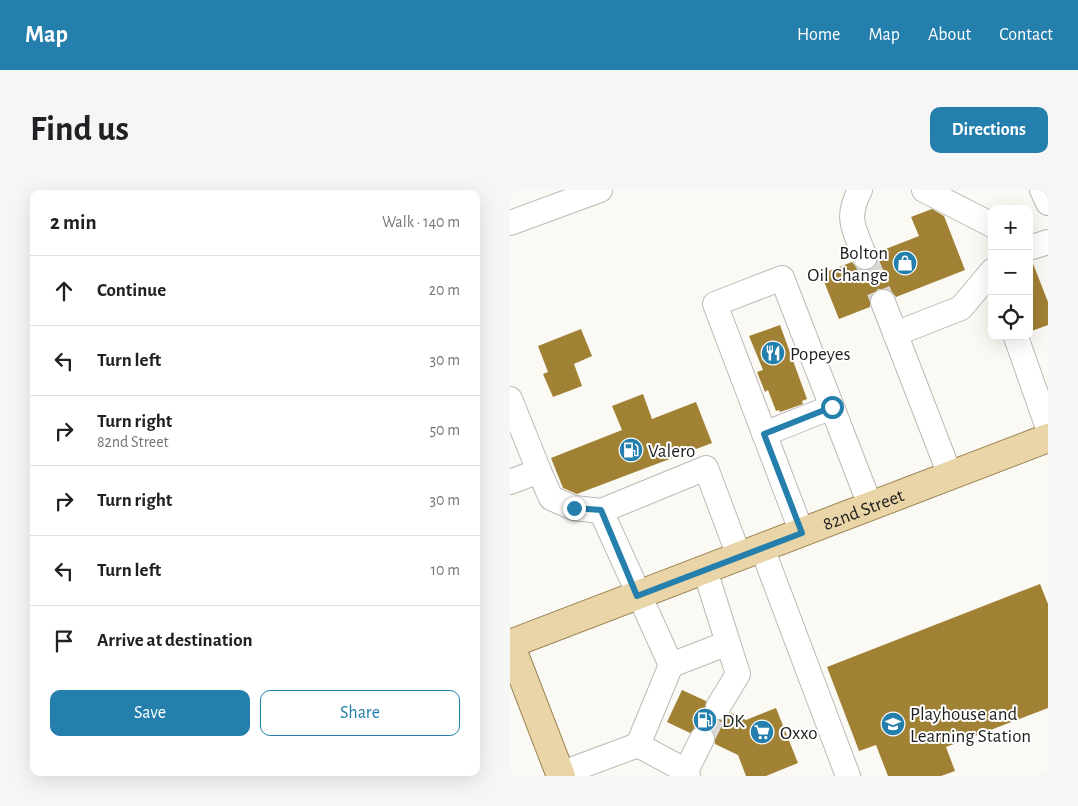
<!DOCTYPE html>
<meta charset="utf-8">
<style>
body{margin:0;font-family:"Alegreya Sans",sans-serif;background:#f6f6f6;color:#202124}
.controls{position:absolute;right:15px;top:15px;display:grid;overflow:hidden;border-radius:10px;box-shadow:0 5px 20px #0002}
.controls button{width:45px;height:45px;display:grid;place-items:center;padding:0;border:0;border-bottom:1px solid #e0e0e0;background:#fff;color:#202124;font:25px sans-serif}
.stop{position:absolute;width:15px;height:15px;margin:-11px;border:4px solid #247fac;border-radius:50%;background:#fff}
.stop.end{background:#247fac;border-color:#fff;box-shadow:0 1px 5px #0008}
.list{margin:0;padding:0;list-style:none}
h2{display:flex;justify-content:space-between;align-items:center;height:65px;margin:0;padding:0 20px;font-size:21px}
h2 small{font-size:16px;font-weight:400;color:#757577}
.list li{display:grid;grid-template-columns:32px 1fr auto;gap:15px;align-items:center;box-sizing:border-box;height:70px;padding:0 20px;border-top:1px solid #e0e0e0}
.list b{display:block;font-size:19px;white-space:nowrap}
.list p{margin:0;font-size:16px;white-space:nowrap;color:#757577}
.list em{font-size:16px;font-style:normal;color:#757577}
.actions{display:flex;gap:10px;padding:15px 20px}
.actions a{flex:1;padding:11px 0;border:1px solid #247fac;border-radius:10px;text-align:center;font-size:18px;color:#247fac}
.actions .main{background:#247fac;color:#fff}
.icon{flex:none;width:28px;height:28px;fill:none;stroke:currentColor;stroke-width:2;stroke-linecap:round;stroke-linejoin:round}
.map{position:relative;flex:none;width:538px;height:586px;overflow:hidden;border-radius:10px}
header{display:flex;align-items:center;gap:30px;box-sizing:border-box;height:70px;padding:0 25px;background:#247fac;color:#fff}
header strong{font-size:24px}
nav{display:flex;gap:28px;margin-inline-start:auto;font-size:18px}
.intro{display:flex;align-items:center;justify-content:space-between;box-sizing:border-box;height:120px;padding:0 30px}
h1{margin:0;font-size:35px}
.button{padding:12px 22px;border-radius:10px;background:#247fac;color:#fff;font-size:18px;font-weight:700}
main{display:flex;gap:30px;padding:0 30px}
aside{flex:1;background:#fff;border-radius:10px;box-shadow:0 5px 20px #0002}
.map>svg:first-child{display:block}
</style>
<header>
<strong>Map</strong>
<nav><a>Home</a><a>Map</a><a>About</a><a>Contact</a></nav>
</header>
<div class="intro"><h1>Find us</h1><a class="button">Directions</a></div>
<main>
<aside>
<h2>2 min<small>Walk · 140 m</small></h2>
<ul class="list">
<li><svg class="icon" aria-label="ahead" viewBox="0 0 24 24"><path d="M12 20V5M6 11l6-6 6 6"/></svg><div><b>Continue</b></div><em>20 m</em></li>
<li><svg class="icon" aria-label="left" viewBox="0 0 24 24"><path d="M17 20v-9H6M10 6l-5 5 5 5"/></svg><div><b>Turn left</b></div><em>30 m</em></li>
<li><svg class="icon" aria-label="right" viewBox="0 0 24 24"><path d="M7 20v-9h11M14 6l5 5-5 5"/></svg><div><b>Turn right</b><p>82nd Street</p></div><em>50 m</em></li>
<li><svg class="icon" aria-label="right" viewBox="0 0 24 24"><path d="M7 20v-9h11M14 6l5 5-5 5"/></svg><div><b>Turn right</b></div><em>30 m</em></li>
<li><svg class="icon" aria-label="left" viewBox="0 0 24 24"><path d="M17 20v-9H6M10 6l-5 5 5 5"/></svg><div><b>Turn left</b></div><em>10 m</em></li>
<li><svg class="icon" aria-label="arrive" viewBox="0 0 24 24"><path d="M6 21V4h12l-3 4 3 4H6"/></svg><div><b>Arrive at destination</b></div></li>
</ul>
<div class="actions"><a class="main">Save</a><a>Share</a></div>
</aside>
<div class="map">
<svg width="538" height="586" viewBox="0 0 538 586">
<rect width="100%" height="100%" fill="#fbf9f4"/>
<!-- building -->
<path fill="#a18134" d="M 422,19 L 434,26 L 455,80 L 386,107 L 382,102 L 376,99 L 368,99 L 360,109 L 360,117 L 329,129 L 311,84 L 342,72 L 346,77 L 353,80 L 361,80 L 368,69 L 368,62 L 409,46 L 401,27 Z
M 519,71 L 522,71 L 538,112 L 538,135 L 519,142 Z
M 270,135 L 297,209 L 292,211 L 293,214 L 270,222 L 269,220 L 266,221 L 258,200 L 255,202 L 247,182 L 253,180 L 239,146 Z
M 71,139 L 82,166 L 64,174 L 72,196 L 43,207 L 33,184 L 38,182 L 28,156 Z
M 133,204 L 142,229 L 186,212 L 202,253 L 67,304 L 53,298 L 41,268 L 112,240 L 102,216 Z
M 530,394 L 538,414 L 538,518 L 436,557 L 445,581 L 431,586 L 378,586 L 366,555 L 349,561 L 317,477 Z
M 172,500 L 196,511 L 196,524 L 207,531 L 215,529 L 221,523 L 236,530 L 266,518 L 288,573 L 256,586 L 236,586 L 228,565 L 205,554 L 204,542 L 199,537 L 191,535 L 180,543 L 157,532 Z"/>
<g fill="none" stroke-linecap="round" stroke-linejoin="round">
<!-- minor-tunnel -->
<path stroke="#dad8d4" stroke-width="24" stroke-dasharray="24 12" stroke-linecap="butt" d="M 355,67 L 373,112
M 192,549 L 208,517"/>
<!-- minor casing -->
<g stroke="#bcbab5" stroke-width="26">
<path id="minor" d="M 350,0 C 335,29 344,38 355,67
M 414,0 L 482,35
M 532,0 L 538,13
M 0,33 L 90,0
M 519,58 L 538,52
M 373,112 L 440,285
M 385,144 L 451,118 L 482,81
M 506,147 L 538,238
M 0,209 L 29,281 L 0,292
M 254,244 L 322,217
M 29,281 L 41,308 L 64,318 L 91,321
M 292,343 L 205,114 L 272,88 L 360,315
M 252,358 L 338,586
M 195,380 L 218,453 L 161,475 L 91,321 L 196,278 L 229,366
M 161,475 L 128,555 L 176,581 L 178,586
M 208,517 L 228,484 L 218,453
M 176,581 L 192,549
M 50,584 L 128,555"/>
</g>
<!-- major casing -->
<g stroke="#998351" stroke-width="30">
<g id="major">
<path id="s1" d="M 0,454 L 538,248"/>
<path d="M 0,454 L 51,586"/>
</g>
</g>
<!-- minor -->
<use href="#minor" stroke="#fff" stroke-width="24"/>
<!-- major -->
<use href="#major" stroke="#e9d5a8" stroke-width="28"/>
</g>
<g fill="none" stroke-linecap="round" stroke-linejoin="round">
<!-- route -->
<path stroke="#247fac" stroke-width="6" d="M 64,318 L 91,320 L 127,406 L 292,343 L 254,244 L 322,217"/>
</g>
<!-- icons -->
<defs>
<g id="shop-disc" transform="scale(1.25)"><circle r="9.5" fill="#247fac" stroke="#fff"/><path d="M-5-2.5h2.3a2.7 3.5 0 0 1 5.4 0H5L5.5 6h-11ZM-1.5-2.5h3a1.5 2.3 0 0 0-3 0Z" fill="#fff"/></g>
<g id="restaurant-disc" transform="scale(1.25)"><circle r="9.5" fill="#247fac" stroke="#fff"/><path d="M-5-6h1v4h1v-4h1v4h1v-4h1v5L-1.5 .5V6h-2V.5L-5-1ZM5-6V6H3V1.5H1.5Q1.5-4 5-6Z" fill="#fff"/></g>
<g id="fuel-disc" transform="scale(1.25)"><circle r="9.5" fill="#247fac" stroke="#fff"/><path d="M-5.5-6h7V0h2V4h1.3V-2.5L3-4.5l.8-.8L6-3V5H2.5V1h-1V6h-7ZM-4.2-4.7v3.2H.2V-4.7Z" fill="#fff"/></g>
<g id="school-disc" transform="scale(1.25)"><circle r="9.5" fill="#247fac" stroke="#fff"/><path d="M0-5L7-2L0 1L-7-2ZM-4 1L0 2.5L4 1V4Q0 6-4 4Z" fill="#fff"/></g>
<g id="supermarket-disc" transform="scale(1.25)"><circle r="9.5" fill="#247fac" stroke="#fff"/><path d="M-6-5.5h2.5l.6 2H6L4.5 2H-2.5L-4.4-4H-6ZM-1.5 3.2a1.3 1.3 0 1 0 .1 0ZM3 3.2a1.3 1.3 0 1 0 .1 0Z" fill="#fff"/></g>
</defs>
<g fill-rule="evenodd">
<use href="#shop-disc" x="395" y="73"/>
<use href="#restaurant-disc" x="263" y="163"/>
<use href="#fuel-disc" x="121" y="260"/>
<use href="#fuel-disc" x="195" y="530"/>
<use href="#school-disc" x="383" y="534"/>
<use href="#supermarket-disc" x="252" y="542"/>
</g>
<g text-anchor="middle" stroke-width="4" stroke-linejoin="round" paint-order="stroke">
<!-- poi labels -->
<g font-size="19" fill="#1e1e1c" stroke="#fff" text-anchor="start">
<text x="378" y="69" text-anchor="end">Bolton<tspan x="378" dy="22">Oil Change</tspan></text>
<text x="280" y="170">Popeyes</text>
<text x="138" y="267">Valero</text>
<text x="400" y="530">Playhouse and<tspan x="400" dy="22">Learning Station</tspan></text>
<text x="212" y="537">DK</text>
<text x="270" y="549">Oxxo</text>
</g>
<!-- street labels -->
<g font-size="19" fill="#1e1e1c" stroke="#fff">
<text dy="7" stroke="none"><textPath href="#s1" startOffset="378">82nd Street</textPath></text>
</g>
</g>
</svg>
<div class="controls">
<button>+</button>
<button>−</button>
<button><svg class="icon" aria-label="locate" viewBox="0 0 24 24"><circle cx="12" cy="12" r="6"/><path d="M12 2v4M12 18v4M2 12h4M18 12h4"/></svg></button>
</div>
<div class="stop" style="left:322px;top:217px"></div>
<div class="stop end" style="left:64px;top:318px"></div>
</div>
</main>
